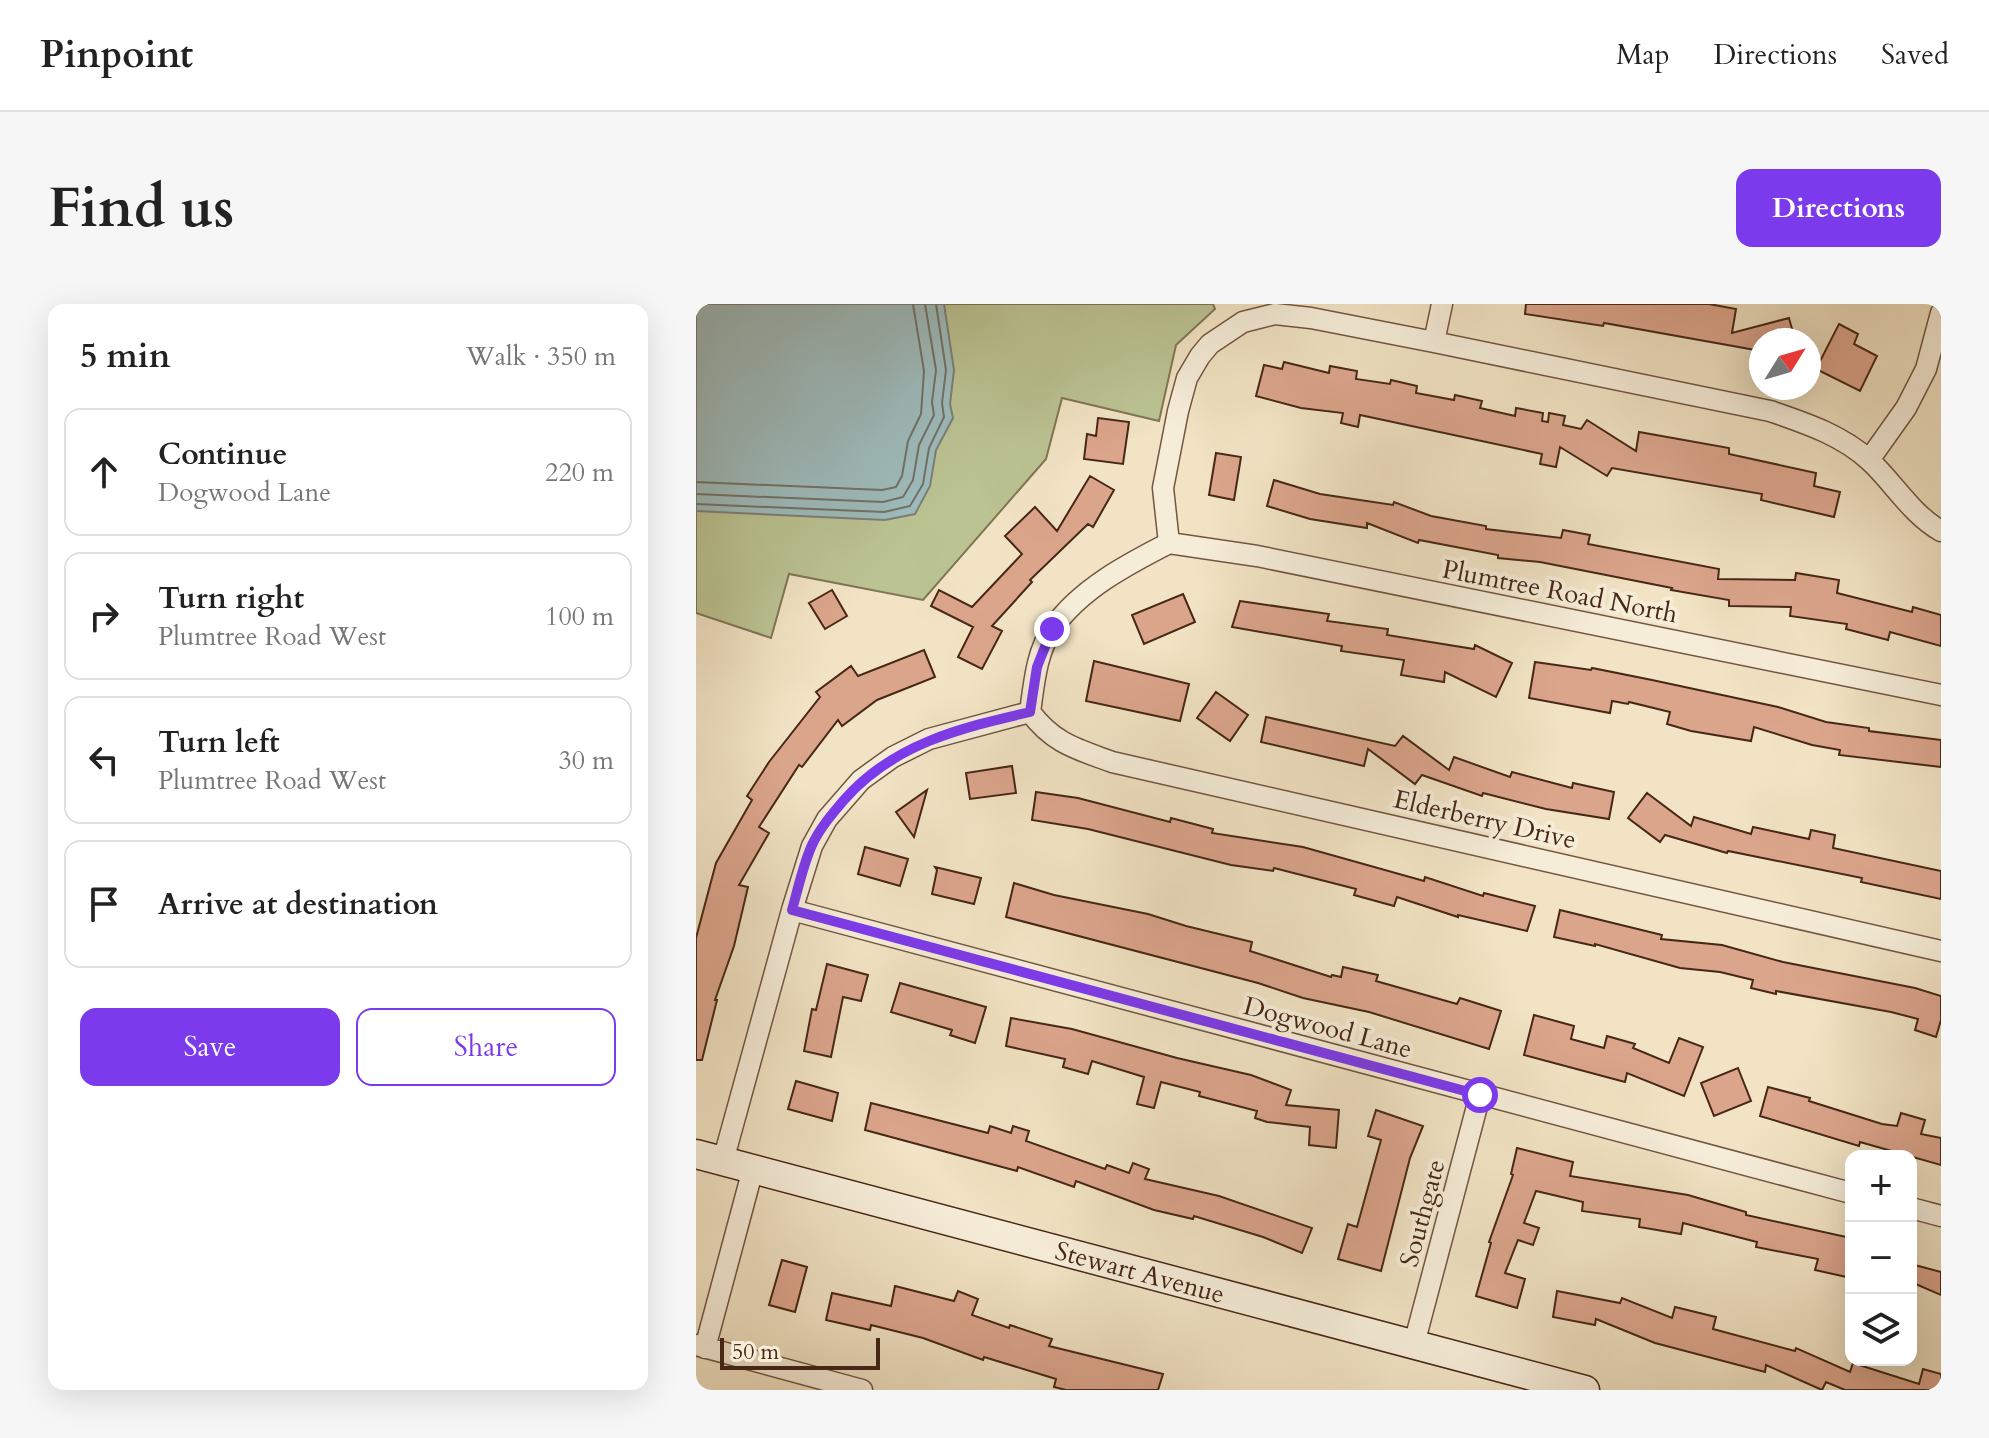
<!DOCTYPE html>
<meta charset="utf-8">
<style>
body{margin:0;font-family:Cardo,serif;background:#f6f6f6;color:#222}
.controls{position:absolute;right:24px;bottom:24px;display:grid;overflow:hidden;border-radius:16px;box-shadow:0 8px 32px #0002}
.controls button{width:72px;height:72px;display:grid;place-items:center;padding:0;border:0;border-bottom:2px solid #e0e0e0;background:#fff;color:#222;font:40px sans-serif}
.compass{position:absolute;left:1053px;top:24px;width:72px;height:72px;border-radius:50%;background:#fff;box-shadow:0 8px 32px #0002;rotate:53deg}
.scale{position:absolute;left:24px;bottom:20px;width:160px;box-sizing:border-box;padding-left:8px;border:4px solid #472715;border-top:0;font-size:22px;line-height:28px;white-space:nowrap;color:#472715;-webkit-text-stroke:6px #f6edd9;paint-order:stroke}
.stop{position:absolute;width:24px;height:24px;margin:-18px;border:6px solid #7c3aed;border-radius:50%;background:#fff}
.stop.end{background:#7c3aed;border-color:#fff;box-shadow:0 2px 8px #0008}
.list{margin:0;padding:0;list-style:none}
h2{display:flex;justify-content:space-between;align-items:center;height:104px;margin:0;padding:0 32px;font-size:34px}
h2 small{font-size:26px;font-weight:400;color:#767676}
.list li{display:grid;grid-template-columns:52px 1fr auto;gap:24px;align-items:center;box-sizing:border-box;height:128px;margin:0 16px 16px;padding:0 16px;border:2px solid #e0e0e0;border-radius:16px}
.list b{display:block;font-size:30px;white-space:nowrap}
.list p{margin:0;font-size:26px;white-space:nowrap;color:#767676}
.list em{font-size:26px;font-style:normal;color:#767676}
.actions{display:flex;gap:16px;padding:24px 32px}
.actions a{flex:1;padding:18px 0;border:2px solid #7c3aed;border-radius:16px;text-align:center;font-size:28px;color:#7c3aed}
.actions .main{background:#7c3aed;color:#fff}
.icon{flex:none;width:44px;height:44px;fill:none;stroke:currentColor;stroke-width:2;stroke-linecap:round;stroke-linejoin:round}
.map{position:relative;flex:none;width:1245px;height:1086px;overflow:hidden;border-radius:16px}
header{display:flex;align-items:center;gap:48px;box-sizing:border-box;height:112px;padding:0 40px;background:#fff;border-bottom:2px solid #e0e0e0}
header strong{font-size:38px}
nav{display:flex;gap:44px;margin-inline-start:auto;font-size:28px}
.intro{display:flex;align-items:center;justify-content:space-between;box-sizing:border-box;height:192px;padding:0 48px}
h1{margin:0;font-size:56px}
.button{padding:20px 36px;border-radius:16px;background:#7c3aed;color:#fff;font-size:28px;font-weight:700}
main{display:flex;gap:48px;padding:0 48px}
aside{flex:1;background:#fff;border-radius:16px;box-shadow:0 8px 32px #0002}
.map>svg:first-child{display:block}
</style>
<header>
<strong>Pinpoint</strong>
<nav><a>Map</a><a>Directions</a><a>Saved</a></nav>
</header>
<div class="intro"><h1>Find us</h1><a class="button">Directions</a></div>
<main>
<aside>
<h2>5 min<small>Walk · 350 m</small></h2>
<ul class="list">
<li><svg class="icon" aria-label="ahead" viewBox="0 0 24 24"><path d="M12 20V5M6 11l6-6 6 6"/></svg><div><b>Continue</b><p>Dogwood Lane</p></div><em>220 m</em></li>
<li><svg class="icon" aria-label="right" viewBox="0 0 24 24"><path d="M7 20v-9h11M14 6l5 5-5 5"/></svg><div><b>Turn right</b><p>Plumtree Road West</p></div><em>100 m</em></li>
<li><svg class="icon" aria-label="left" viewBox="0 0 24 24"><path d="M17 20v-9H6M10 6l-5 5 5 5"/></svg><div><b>Turn left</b><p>Plumtree Road West</p></div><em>30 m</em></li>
<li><svg class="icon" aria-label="arrive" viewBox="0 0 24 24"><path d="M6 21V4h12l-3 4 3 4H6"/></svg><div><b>Arrive at destination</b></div></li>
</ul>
<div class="actions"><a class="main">Save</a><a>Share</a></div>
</aside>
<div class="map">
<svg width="1245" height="1086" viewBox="0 0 1245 1086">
<rect width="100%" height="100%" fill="#f1e3c4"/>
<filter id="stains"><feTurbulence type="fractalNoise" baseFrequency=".0025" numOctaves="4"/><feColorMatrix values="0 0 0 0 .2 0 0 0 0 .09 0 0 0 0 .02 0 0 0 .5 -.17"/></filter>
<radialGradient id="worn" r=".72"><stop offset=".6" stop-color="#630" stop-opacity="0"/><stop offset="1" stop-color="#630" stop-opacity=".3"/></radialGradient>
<!-- green -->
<path fill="#bbc393" stroke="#817554" stroke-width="2" d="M 0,0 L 517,0 L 519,5 L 480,41 L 463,117 L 366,94 L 350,155 L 227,296 L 93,270 L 75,334 L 0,309 Z"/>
<!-- water -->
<path fill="#9ebcbd" stroke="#7b807a" stroke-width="2" d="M 0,0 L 248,0 L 258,66 L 254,100 L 257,114 L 240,146 L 234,182 L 219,210 L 189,216 L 0,207 Z"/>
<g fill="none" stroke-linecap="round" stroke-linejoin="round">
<!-- shore -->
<path stroke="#727269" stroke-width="2" d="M 0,178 L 186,186 L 200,183 L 206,172 L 212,137 L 225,110 L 228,67 L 217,0
M 0,190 L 187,198 L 207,193 L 217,176 L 223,141 L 238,111 L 236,98 L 240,66 L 229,0
M 0,200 L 188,208 L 214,202 L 227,180 L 233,144 L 248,113 L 246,99 L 250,66 L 240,0"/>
</g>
<!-- building -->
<path fill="#dba58c" stroke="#472715" stroke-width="2" d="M 830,0 L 1013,0 L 1040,5 L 1036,29 L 1093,14 L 1099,36 L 1065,36 L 1065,47 L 908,19 L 907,22 L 829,10 Z
M 1143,20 L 1162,30 L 1158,40 L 1181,52 L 1164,87 L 1120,65 Z
M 588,58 L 633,69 L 634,62 L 661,67 L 660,75 L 694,80 L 695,76 L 721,82 L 720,89 L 758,96 L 759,91 L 786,97 L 784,104 L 819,112 L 820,104 L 847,109 L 846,117 L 852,118 L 853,109 L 869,112 L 867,121 L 885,125 L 891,116 L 940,147 L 943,128 L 1033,144 L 1033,150 L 1120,169 L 1118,182 L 1144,188 L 1138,213 L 1065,196 L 1066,190 L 916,164 L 911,172 L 864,143 L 860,163 L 844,160 L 846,150 L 664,111 L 662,123 L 645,119 L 647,109 L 605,104 L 560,92 L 568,61 L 586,65 Z
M 402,114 L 433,118 L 427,160 L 388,155 L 391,130 L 400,132 Z
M 520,149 L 545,153 L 538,196 L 513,191 Z
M 394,172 L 418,186 L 397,223 L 392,220 L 334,276 L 336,278 L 296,322 L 306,327 L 286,365 L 262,353 L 277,323 L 235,302 L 243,286 L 276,303 L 326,250 L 309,232 L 339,203 L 361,227 Z
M 578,176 L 624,190 L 697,201 L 698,198 L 735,212 L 790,222 L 790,225 L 865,234 L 867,226 L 894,231 L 892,240 L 1023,265 L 1022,275 L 1099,276 L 1100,269 L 1143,276 L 1141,289 L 1216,308 L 1217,303 L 1245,311 L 1245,342 L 1194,328 L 1192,336 L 1150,325 L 1151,320 L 1094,312 L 1095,303 L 1033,302 L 1033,296 L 975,286 L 976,284 L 844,258 L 802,254 L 802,251 L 723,236 L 722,239 L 671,219 L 671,224 L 614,215 L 571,202 Z
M 136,286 L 151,312 L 129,325 L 113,299 Z
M 487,290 L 499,318 L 448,340 L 436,311 Z
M 544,297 L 633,310 L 631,317 L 692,325 L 691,331 L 778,345 L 779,341 L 816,359 L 800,393 L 749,368 L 748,378 L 705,371 L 708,356 L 645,347 L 646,342 L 536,323 Z
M 228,346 L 239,373 L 181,396 L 146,422 L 142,416 L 106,463 L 103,461 L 63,523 L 73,529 L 43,581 L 52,583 L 38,642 L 19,696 L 21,696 L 6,756 L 0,756 L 0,634 L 20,559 L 56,496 L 51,492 L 73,458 L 124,393 L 120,388 L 155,362 L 162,372 Z
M 398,357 L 493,380 L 484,417 L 390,397 Z
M 839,358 L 895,366 L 896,364 L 956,376 L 1082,403 L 1130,418 L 1173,424 L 1173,427 L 1245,436 L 1245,463 L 1143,451 L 1144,446 L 1116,441 L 1058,423 L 1055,437 L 995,427 L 971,420 L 974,408 L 933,398 L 932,400 L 916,397 L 914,409 L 833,394 Z
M 520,388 L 552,411 L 534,437 L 501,414 Z
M 570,413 L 699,442 L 707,432 L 753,466 L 758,453 L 814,473 L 816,468 L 876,484 L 877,479 L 918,488 L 913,515 L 850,505 L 787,489 L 786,492 L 726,471 L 719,480 L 672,445 L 668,462 L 565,438 Z
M 316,462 L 320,489 L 274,495 L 270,469 Z
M 231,486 L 218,533 L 200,508 Z
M 340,488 L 382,494 L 474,518 L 475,514 L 517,525 L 516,529 L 607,543 L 728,577 L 729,573 L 787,592 L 788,589 L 839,602 L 831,627 L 762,611 L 762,613 L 701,593 L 698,602 L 658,591 L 660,585 L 578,564 L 577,567 L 535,561 L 392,525 L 336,516 Z
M 951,489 L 995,522 L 998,513 L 1055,530 L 1057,523 L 1113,535 L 1115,526 L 1139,531 L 1137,544 L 1245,567 L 1245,595 L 1165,578 L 1166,574 L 1032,547 L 1031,549 L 969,531 L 964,538 L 932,514 Z
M 169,543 L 212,555 L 204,582 L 162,570 Z
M 239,563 L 285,574 L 278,600 L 236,590 L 241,566 Z
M 318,579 L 358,591 L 452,610 L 490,622 L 556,638 L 554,647 L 635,673 L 636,671 L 645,673 L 647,663 L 682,671 L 680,677 L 761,700 L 764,694 L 805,707 L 793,745 L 673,708 L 607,694 L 562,679 L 310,613 Z
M 864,606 L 966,631 L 965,635 L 1026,641 L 1087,658 L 1219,684 L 1245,692 L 1245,716 L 1240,733 L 1219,726 L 1222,715 L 1195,708 L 1080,687 L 1080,690 L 1055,684 L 1057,676 L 1024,668 L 984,664 L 899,640 L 899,642 L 858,633 Z
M 131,660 L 172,671 L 165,697 L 147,693 L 135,753 L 108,747 L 116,705 L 120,706 Z
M 204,679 L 290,703 L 279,739 L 254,731 L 256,726 L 195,708 Z
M 838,711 L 878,722 L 875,735 L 908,744 L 911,732 L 939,740 L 937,744 L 973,759 L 983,734 L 1007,743 L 988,792 L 931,769 L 929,778 L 828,751 Z
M 315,714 L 376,725 L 481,754 L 555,771 L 595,786 L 590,801 L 643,806 L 640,844 L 613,841 L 614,823 L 571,818 L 559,814 L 561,807 L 503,792 L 504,788 L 465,778 L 458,804 L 441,800 L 448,773 L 396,757 L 392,770 L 367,763 L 369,755 L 310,742 Z
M 1042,764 L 1055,797 L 1018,812 L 1005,779 Z
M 100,777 L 142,789 L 136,817 L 92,805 Z
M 1072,783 L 1114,794 L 1113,797 L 1186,820 L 1201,822 L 1205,809 L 1229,816 L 1225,830 L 1245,834 L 1245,861 L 1164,838 L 1163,842 L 1064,812 Z
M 175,799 L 292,829 L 294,822 L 315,829 L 317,822 L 333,827 L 330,837 L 409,865 L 411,861 L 433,869 L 437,859 L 453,865 L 449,875 L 523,892 L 616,924 L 606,949 L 567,933 L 498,912 L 497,915 L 458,906 L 380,877 L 378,883 L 322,863 L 321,867 L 169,826 Z
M 680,806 L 727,822 L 714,854 L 685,967 L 642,955 L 652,920 L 661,923 L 685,836 L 672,832 Z
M 821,844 L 877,858 L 874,872 L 992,891 L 1050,908 L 1050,911 L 1155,934 L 1155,974 L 1119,966 L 1122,955 L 1060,943 L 1061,938 L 987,919 L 985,930 L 943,923 L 944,915 L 886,907 L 887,898 L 840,887 L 828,919 L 843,924 L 837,941 L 822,936 L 809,969 L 829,975 L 821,1004 L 780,992 L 795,939 L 793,938 L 817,871 L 815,870 Z
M 86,956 L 111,963 L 99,1008 L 73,1001 Z
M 1215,960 L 1245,968 L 1245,991 L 1215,978 Z
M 199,982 L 258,997 L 262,987 L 282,995 L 276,1011 L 313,1024 L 314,1021 L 356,1035 L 353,1042 L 467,1070 L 462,1086 L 370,1086 L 358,1083 L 360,1075 L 288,1053 L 287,1056 L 227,1034 L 175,1021 L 174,1026 L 130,1016 L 136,989 L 195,1002 Z
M 861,987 L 924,999 L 926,994 L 976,1014 L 979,1003 L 1020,1013 L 1017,1025 L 1099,1047 L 1100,1044 L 1154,1068 L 1157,1059 L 1223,1080 L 1227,1065 L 1245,1070 L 1245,1086 L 1149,1086 L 1130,1078 L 1126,1086 L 1070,1061 L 1069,1068 L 959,1039 L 900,1015 L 899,1021 L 857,1013 Z"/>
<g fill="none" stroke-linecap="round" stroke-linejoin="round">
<!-- street casing -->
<g stroke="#725641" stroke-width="23">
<path id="street" d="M 738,38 L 746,0
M 1173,156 L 1210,104 L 1230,65 L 1245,9
M 473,239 L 467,184 L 482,107 L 491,74 L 504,52 L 514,40 L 547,18 L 579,10 L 615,14 L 738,38 L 1074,107 C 1109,119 1146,131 1174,157 C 1198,179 1215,210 1245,227
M 473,239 L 561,252 L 1245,391
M 334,408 C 358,440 381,445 416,458 L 1245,647
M 334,408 C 338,381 340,348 357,324 C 384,285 432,260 473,239
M 96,606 L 1155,889
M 27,857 L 96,606 L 116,542 L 131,515 L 165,476 L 197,453 L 233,435 L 334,408
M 1215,904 L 1245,912
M 718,1040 L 784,791
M 0,1041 L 166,1086
M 9,1044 L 57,865"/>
</g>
<!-- secondary casing -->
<g stroke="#472715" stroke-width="31">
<path id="secondary" d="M 0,850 L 889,1086"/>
</g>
<!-- street -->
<use href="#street" stroke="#f6edd9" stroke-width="20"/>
<!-- secondary -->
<use href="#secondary" stroke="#f6edd9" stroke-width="28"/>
</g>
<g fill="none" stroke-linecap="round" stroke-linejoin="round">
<!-- route -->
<path stroke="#7c3aed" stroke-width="10" d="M 356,325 L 341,363 L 334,408 C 264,424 197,440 148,496 C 136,510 124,524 116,541 C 107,561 102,585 96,606 L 784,791"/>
</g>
<g text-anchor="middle" stroke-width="8" stroke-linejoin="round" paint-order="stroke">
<!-- street labels -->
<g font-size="26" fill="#472715" stroke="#f6edd9">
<text transform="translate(864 287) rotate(11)" y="9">Plumtree Road North</text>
<text transform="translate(789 515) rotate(13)" y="9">Elderberry Drive</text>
<text transform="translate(632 723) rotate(15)" y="9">Dogwood Lane</text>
<text transform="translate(726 909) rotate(-75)" y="9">Southgate</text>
<text transform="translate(444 968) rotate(15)" y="9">Stewart Avenue</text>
</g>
</g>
<rect width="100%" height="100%" filter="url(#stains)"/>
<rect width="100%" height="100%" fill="url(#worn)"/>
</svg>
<div class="controls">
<button>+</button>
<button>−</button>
<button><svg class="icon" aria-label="layers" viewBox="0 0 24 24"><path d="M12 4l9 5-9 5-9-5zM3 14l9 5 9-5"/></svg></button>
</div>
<svg class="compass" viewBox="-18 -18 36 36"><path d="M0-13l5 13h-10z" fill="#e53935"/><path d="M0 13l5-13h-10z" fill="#767676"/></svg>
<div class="scale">50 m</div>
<div class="stop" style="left:784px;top:791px"></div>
<div class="stop end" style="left:356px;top:325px"></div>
</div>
</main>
